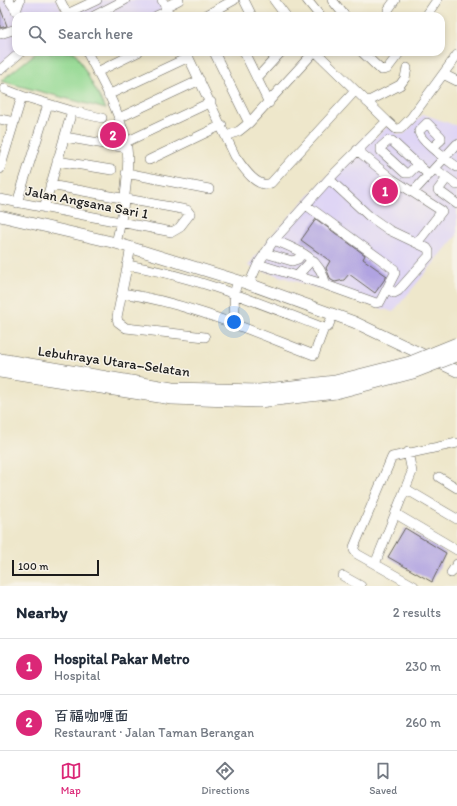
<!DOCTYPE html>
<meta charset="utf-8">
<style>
body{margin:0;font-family:Itim,"LXGW WenKai TC",sans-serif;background:#f2f2f3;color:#1f2937}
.scale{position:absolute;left:12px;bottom:10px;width:87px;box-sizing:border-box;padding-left:4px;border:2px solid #1c1c1c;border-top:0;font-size:11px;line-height:14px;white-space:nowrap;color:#1c1c1c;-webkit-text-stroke:3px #f7f3e8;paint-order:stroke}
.you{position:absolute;left:234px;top:322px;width:14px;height:14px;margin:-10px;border:3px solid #fff;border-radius:50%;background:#1a73e8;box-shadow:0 0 0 6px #1a73e833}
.badge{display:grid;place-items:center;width:26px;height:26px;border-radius:50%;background:#db2777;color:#fff;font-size:13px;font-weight:700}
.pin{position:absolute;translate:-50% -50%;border:2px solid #fff;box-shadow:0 1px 4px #0006}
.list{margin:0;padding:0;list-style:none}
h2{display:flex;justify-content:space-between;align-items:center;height:52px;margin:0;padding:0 16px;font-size:17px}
h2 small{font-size:13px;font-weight:400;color:#747a83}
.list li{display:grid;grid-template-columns:26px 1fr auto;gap:12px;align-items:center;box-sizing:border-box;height:56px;padding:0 16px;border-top:1px solid #e0e1e3}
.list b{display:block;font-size:15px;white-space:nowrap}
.list p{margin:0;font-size:13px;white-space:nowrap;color:#747a83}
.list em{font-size:13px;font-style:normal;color:#747a83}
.icon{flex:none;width:22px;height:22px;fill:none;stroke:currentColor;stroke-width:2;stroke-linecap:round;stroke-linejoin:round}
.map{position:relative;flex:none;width:457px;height:586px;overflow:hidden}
.search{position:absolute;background:#fff;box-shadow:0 2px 6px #0003;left:12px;right:12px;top:12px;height:44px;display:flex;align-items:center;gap:10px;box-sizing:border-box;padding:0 14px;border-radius:12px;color:#747a83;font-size:15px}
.sheet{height:164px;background:#fff}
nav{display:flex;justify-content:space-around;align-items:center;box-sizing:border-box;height:56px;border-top:1px solid #e0e1e3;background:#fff;font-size:11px;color:#747a83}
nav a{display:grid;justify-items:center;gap:2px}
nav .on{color:#db2777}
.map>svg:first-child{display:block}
</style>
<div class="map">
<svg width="457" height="586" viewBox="0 0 457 586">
<rect width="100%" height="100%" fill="#f7f3e8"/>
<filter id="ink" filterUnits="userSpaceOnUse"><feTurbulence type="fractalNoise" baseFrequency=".025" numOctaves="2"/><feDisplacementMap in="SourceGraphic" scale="8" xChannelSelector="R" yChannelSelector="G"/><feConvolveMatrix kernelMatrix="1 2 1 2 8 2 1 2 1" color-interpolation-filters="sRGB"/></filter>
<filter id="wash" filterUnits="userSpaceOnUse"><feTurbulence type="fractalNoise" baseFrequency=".012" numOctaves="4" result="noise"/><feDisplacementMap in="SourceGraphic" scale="16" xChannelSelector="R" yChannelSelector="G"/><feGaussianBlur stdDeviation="0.9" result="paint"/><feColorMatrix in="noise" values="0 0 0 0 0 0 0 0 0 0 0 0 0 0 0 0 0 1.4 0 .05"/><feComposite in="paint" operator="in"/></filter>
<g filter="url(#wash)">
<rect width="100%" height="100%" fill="#eee7cb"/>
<!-- built -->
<path fill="#dfd5f5" d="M 0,0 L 57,0 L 64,16 L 16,16 L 16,52 L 0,64 Z
M 99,0 L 166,0 L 170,8 L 153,16 L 73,16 L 72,13 Z
M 423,114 L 457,126 L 457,235 L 393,312 L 248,266 L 274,233 L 369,132 L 375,138 L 389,125 L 398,134 L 404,134 Z"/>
<!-- green -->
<path fill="#94d993" stroke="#587a58" d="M 37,52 L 75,52 L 106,109 L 1,81 Z"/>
<g id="blocks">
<!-- building -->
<path fill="#b0a3e1" d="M 0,7 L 7,26 L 0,28 Z
M 316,219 L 365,255 L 363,259 L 387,276 L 375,293 L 349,274 L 344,280 L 335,282 L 331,280 L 326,268 L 330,261 L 301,240 Z
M 405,528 L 446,553 L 432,582 L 388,557 Z"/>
</g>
</g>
<g filter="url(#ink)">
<use href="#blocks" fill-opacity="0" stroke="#666359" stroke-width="1"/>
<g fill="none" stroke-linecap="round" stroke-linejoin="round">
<!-- minor casing -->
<g stroke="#666359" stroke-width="10">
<path id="minor" d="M 9,0 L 20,16
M 60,0 L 68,16
M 162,0 L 170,16
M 244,0 L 252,16
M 274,0 L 286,16
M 307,0 L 320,16
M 332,0 L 345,16
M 165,7 L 179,0
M 388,10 L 395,0
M 16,11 L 20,0
M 67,14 L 97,0
M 94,16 L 125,0
M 156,16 L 167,11
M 205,16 L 234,0
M 426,16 L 437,0
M 0,34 L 16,29
M 87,52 C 102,82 122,114 127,148 C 130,171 122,220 116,243
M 186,52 L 235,156 C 242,166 257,190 271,183 L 355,91
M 214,52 L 249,123
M 244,52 L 269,103
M 316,52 L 387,121 L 396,129 L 400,129 L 411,118 L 457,55
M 362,52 L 381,70 L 387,69 L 400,52
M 0,70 L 21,52
M 97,72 L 138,52
M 443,74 L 457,81
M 257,78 L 281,52
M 108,95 L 189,57
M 22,96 L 72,111 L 102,118
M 367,102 L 400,85 L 405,78 L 407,68
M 119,118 L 200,80
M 0,119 L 14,122
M 227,136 L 239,131 L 249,123 L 314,52
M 65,137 L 127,148
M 126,142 L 211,102
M 432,148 L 441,140 L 441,137 L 427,123 L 419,131 C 418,140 449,161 457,167
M 357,150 L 392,179 L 442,211 L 417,243
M 149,160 L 222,125
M 57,161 L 112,170
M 418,164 L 409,173 L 405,173 L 381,151 L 381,147 L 388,141 L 392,141 L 429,175
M 0,169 L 22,96 L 4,89
M 435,169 L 457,185
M 126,173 L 209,189
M 447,178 L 438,190 L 457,204
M 329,179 L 387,121
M 413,192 L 457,144
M 0,199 L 172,232 L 179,228 L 190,214 L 187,210 L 50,185
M 17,203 L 48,104
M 44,208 L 72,111
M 274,240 C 298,250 320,257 326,285
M 131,247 L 117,317 L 118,322 L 126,328 L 205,337
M 265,253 L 292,261 L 298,259 L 302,253
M 258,264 L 326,285 L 376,303 L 380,302 L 395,273 L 394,269 L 306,205
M 127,265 C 195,276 259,303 324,328 L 328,327 L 333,314
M 297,276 L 312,260
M 249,284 L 258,264 L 274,240 L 329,179 L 369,216 L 389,230 L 427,248 L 429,251 L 429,256 L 398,291 L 394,293 L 388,288
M 122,293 C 189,303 251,331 314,355 L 324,328
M 235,324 L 234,294 L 238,280
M 439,477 L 457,488
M 406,489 L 457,519
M 396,514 L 457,550
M 375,564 L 412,472 L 408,452
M 451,573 L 457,564
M 343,576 L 361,586
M 414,586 L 357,554 L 354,550 L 354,547 L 392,457 L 457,443"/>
</g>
<!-- major casing -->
<g stroke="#666359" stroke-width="12">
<path id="major" d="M 0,216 L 116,243 L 249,284 L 354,322 L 457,371"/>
</g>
<!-- highway casing -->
<g stroke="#666359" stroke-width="14">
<path id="highway" d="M 0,360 L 172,389 L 259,391 L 335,382
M 0,371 L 172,398 L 259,401 L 336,392"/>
</g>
<!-- minor -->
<use href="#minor" stroke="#fff" stroke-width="9"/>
<!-- major -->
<use href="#major" stroke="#fff" stroke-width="11"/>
<!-- highway -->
<use href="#highway" stroke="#fff" stroke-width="13"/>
<!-- highway-bridge casing -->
<g stroke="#666359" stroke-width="14" stroke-linecap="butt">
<path id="highway-bridge" d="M 335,382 L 410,363 L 457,344
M 336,392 L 413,372 L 457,355"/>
</g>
<!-- highway-bridge -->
<use href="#highway-bridge" stroke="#fff" stroke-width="13"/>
</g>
</g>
<g text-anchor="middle" stroke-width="3" stroke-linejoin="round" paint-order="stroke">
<!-- street labels -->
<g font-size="14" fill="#1c1c1c" stroke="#f7f3e8">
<text transform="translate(87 202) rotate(11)" y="5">Jalan Angsana Sari 1</text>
<text transform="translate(114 361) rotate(8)" y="5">Lebuhraya Utara–Selatan</text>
</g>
</g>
</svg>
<div class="scale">100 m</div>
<div class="you"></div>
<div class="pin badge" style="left:385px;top:191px">1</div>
<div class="pin badge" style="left:113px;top:135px">2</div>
<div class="search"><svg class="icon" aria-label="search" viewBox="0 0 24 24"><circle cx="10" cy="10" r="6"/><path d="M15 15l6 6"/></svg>Search here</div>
</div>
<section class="sheet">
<h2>Nearby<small>2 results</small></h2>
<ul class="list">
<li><span class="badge">1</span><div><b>Hospital Pakar Metro</b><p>Hospital</p></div><em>230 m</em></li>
<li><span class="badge">2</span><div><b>百福咖喱面</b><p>Restaurant · Jalan Taman Berangan</p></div><em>260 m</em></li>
</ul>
</section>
<nav>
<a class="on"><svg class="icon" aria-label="map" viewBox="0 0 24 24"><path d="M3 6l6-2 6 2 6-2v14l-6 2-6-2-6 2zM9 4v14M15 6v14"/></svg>Map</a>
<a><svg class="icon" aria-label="directions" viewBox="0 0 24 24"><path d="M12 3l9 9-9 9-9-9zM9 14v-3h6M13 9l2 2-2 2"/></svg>Directions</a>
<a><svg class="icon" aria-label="saved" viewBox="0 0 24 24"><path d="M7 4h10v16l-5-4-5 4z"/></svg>Saved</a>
</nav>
